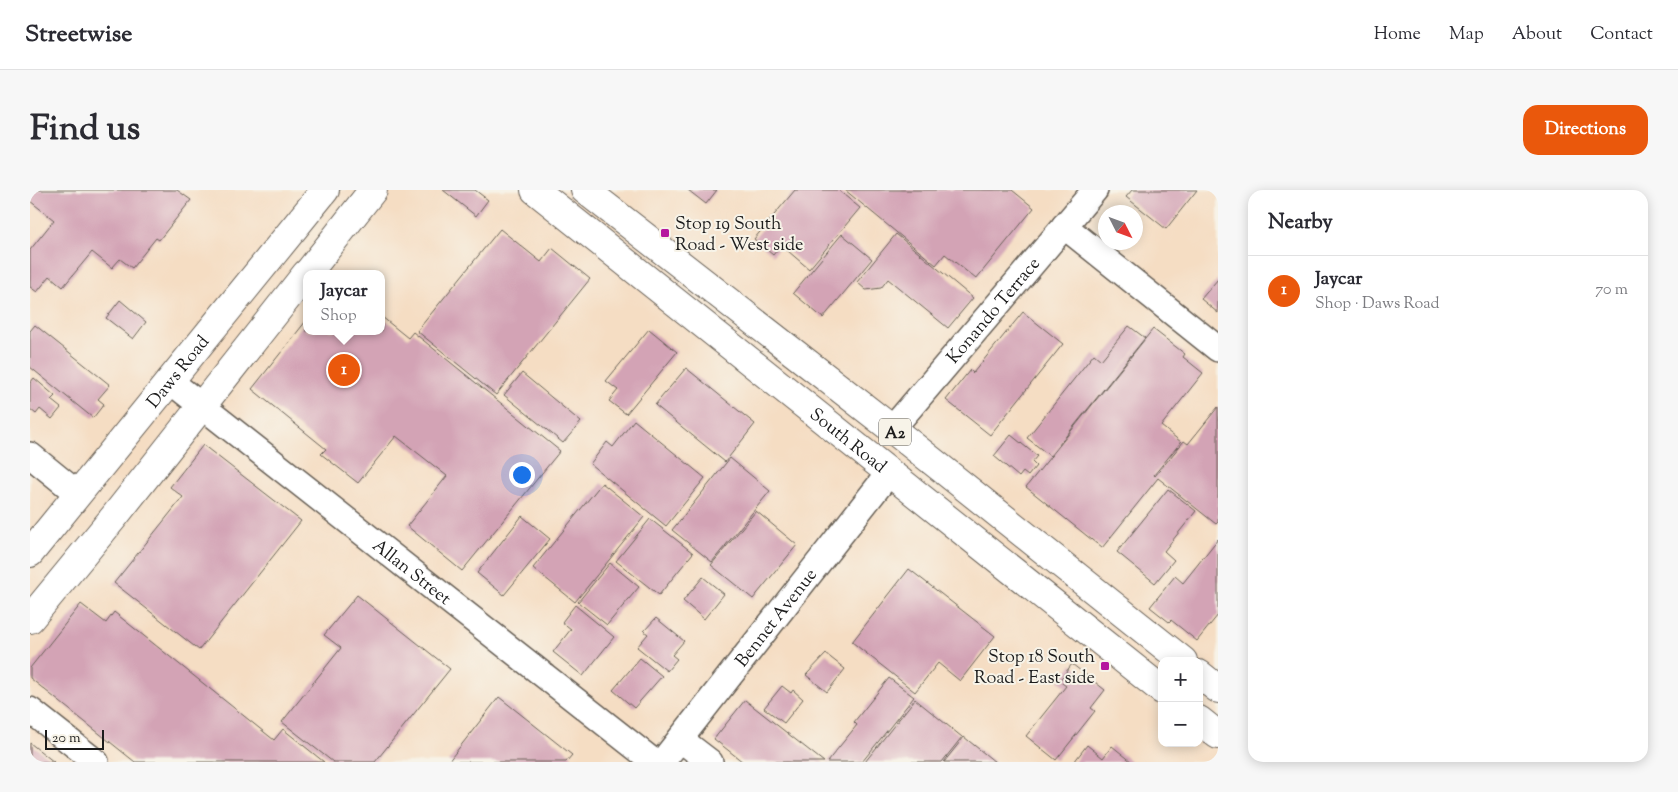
<!DOCTYPE html>
<meta charset="utf-8">
<style>
body{margin:0;font-family:"Sorts Mill Goudy",serif;background:#f7f7f7;color:#2b2b33}
.controls{position:absolute;right:15px;bottom:15px;display:grid;overflow:hidden;border-radius:10px;box-shadow:0 2px 12px #0003}
.controls button{width:45px;height:45px;display:grid;place-items:center;padding:0;border:0;border-bottom:1px solid #e1e1e2;background:#fff;color:#2b2b33;font:25px sans-serif}
.compass{position:absolute;left:1068px;top:15px;width:45px;height:45px;border-radius:50%;background:#fff;box-shadow:0 2px 12px #0003;rotate:132deg}
.scale{position:absolute;left:15px;bottom:12px;width:59px;box-sizing:border-box;padding-left:5px;border:2px solid #1c1c1c;border-top:0;font-size:14px;line-height:18px;white-space:nowrap;color:#1c1c1c;-webkit-text-stroke:4px #f7f3e8;paint-order:stroke}
.you{position:absolute;left:491px;top:284px;width:18px;height:18px;margin:-12px;border:4px solid #fff;border-radius:50%;background:#1a73e8;box-shadow:0 0 0 8px #1a73e833}
.badge{display:grid;place-items:center;width:32px;height:32px;border-radius:50%;background:#ea580c;color:#fff;font-size:16px;font-weight:700}
.pin{position:absolute;translate:-50% -50%;border:2px solid #fff;box-shadow:0 1px 5px #0006}
.popup{position:absolute;left:273px;top:80px;width:82px;height:65px;box-sizing:border-box;display:grid;place-content:center;border-radius:10px;background:#fff;filter:drop-shadow(0 1px 4px #0005);font-size:16px;white-space:nowrap;color:#7c7c81}
.popup b{font-size:19px;color:#2b2b33}
.popup::after{content:'';position:absolute;left:50%;top:100%;margin-left:-10px;border:10px solid transparent;border-top-color:#fff}
.list{margin:0;padding:0;list-style:none}
h2{display:flex;justify-content:space-between;align-items:center;height:65px;margin:0;padding:0 20px;font-size:21px}
h2 small{font-size:16px;font-weight:400;color:#7c7c81}
.list li{display:grid;grid-template-columns:32px 1fr auto;gap:15px;align-items:center;box-sizing:border-box;height:70px;padding:0 20px;border-top:1px solid #e1e1e2}
.list b{display:block;font-size:19px;white-space:nowrap}
.list p{margin:0;font-size:16px;white-space:nowrap;color:#7c7c81}
.list em{font-size:16px;font-style:normal;color:#7c7c81}
.map{position:relative;flex:none;width:1188px;height:572px;overflow:hidden;border-radius:15px}
header{display:flex;align-items:center;gap:30px;box-sizing:border-box;height:70px;padding:0 25px;background:#fff;border-bottom:1px solid #e1e1e2}
header strong{font-size:24px}
nav{display:flex;gap:28px;margin-inline-start:auto;font-size:18px}
.intro{display:flex;align-items:center;justify-content:space-between;box-sizing:border-box;height:120px;padding:0 30px}
h1{margin:0;font-size:35px}
.button{padding:12px 22px;border-radius:15px;background:#ea580c;color:#fff;font-size:18px;font-weight:700}
main{display:flex;gap:30px;padding:0 30px}
aside{flex:1;background:#fff;border-radius:15px;box-shadow:0 2px 12px #0003}
.map>svg:first-child{display:block}
</style>
<header>
<strong>Streetwise</strong>
<nav><a>Home</a><a>Map</a><a>About</a><a>Contact</a></nav>
</header>
<div class="intro"><h1>Find us</h1><a class="button">Directions</a></div>
<main>
<div class="map">
<svg width="1188" height="572" viewBox="0 0 1188 572">
<rect width="100%" height="100%" fill="#f7f3e8"/>
<filter id="ink" filterUnits="userSpaceOnUse"><feTurbulence type="fractalNoise" baseFrequency=".02" numOctaves="2"/><feDisplacementMap in="SourceGraphic" scale="10" xChannelSelector="R" yChannelSelector="G"/><feConvolveMatrix kernelMatrix="1 2 1 2 8 2 1 2 1" color-interpolation-filters="sRGB"/></filter>
<filter id="wash" filterUnits="userSpaceOnUse"><feTurbulence type="fractalNoise" baseFrequency=".0096" numOctaves="4" result="noise"/><feDisplacementMap in="SourceGraphic" scale="20" xChannelSelector="R" yChannelSelector="G"/><feGaussianBlur stdDeviation="1.12" result="paint"/><feColorMatrix in="noise" values="0 0 0 0 0 0 0 0 0 0 0 0 0 0 0 0 0 1.4 0 .05"/><feComposite in="paint" operator="in"/></filter>
<g filter="url(#wash)">
<rect width="100%" height="100%" fill="#f5ddc3"/>
<g id="blocks">
<!-- building -->
<path fill="#d3a3b5" d="M 0,0 L 147,0 L 161,10 L 129,50 L 126,48 L 102,78 L 90,69 L 82,78 L 62,62 L 33,97 L 20,86 L 7,102 L 0,97 L 0,60 L 24,30 L 0,11 Z
M 413,0 L 445,0 L 458,10 L 446,26 Z
M 658,0 L 687,0 L 676,14 Z
M 765,0 L 808,0 L 830,18 L 779,79 L 751,55 L 743,65 L 724,49 Z
M 815,0 L 982,0 L 1004,18 L 946,89 L 915,64 L 906,75 Z
M 1102,0 L 1167,0 L 1136,39 L 1096,7 Z
M 470,39 L 511,72 L 522,58 L 560,89 L 466,205 L 387,141 Z
M 812,44 L 842,69 L 793,128 L 763,103 Z
M 866,44 L 943,108 L 918,138 L 858,89 L 851,98 L 836,100 L 827,92 Z
M 1188,89 L 1188,123 L 1171,109 Z
M 90,110 L 116,132 L 103,149 L 76,128 Z
M 993,122 L 1033,154 L 960,245 L 916,210 L 940,180 L 943,183 Z
M 352,127 L 378,148 L 383,142 L 530,261 L 432,381 L 377,336 L 417,286 L 366,246 L 328,293 L 291,264 L 296,259 L 222,199 L 276,131 L 276,141 L 352,141 Z
M 5,135 L 80,195 L 68,209 L 74,214 L 63,228 L 0,177 L 0,141 Z
M 1099,136 L 1115,148 L 1020,266 L 997,248 L 1064,164 L 1071,170 Z
M 619,139 L 647,162 L 596,224 L 579,211 L 588,200 L 576,191 Z
M 1123,139 L 1155,164 L 1153,167 L 1173,183 L 1131,236 L 1151,252 L 1124,285 L 1125,286 L 1154,251 L 1158,254 L 1188,217 L 1188,332 L 1186,334 L 1128,288 L 1072,358 L 996,297 Z
M 656,178 L 725,234 L 695,272 L 625,215 Z
M 492,183 L 551,232 L 533,253 L 474,205 Z
M 4,188 L 25,206 L 21,210 L 31,218 L 22,229 L 10,219 L 6,224 L 0,219 L 0,193 Z
M 604,230 L 675,288 L 636,336 L 560,274 L 577,252 L 583,257 Z
M 981,245 L 1007,266 L 1002,272 L 1006,276 L 998,286 L 993,282 L 989,287 L 964,266 Z
M 173,255 L 271,331 L 169,460 L 84,393 L 153,307 L 140,297 Z
M 700,268 L 740,301 L 682,372 L 642,340 Z
M 572,293 L 614,327 L 545,412 L 503,378 Z
M 1138,299 L 1166,321 L 1134,361 L 1144,370 L 1125,393 L 1087,362 Z
M 726,321 L 767,355 L 723,409 L 681,375 Z
M 492,326 L 520,349 L 474,405 L 447,383 Z
M 620,329 L 663,363 L 629,405 L 586,371 Z
M 1188,349 L 1188,425 L 1167,451 L 1141,430 L 1139,432 L 1120,417 L 1145,386 L 1153,393 Z
M 580,373 L 609,397 L 577,435 L 548,412 Z
M 879,379 L 965,446 L 930,491 L 908,473 L 885,502 L 822,452 Z
M 673,387 L 694,404 L 674,429 L 653,411 Z
M 327,405 L 420,479 L 345,572 L 303,572 L 252,532 L 311,458 L 294,445 Z
M 51,414 L 76,433 L 84,422 L 244,550 L 253,539 L 294,572 L 105,572 L 0,488 L 0,478 Z
M 545,415 L 584,447 L 553,486 L 523,462 L 541,439 L 532,432 Z
M 626,428 L 654,451 L 642,465 L 647,469 L 637,481 L 607,457 L 618,444 L 614,441 Z
M 796,464 L 815,479 L 797,502 L 776,485 Z
M 610,468 L 632,486 L 604,518 L 583,500 Z
M 1042,474 L 1075,500 L 1061,518 L 1065,521 L 1026,570 L 996,546 L 1036,496 L 1029,491 Z
M 859,488 L 884,507 L 832,572 L 797,572 L 827,535 L 824,532 Z
M 752,496 L 761,503 L 763,500 L 773,509 L 754,533 L 734,518 Z
M 469,507 L 542,565 L 536,572 L 418,572 Z
M 885,509 L 932,547 L 912,572 L 835,572 Z
M 715,510 L 794,572 L 713,572 L 684,549 Z
M 934,547 L 965,572 L 914,572 Z
M 0,553 L 24,572 L 0,572 Z
M 1057,555 L 1073,568 L 1082,556 L 1102,572 L 1044,572 Z"/>
</g>
</g>
<g filter="url(#ink)">
<use href="#blocks" fill-opacity="0" stroke="#686056" stroke-width="1"/>
<g fill="none" stroke-linecap="round" stroke-linejoin="round">
<!-- minor casing -->
<g stroke="#686056" stroke-width="28">
<g id="minor">
<path d="M 1034,36 L 1188,159"/>
<path id="s1" d="M 140,191 L 624,572"/>
<path id="s2" d="M 862,239 L 1065,0"/>
<path d="M 0,265 L 48,304"/>
<path d="M 0,520 L 66,572"/>
<path d="M 650,549 L 680,572"/>
<path id="s3" d="M 632,572 L 859,283"/>
</g>
</g>
<!-- major casing -->
<g stroke="#686056" stroke-width="30">
<g id="major">
<path d="M 277,84 L 343,0"/>
<path id="s4" d="M 0,363 L 295,0"/>
<path d="M 0,429 L 84,327 L 276,84"/>
</g>
</g>
<!-- highway casing -->
<g stroke="#686056" stroke-width="30">
<g id="highway">
<path id="s5" d="M 505,0 L 1132,500"/>
<path d="M 555,0 L 862,239 L 1153,471"/>
<path d="M 1169,484 L 1188,499"/>
<path d="M 1169,530 L 1188,545"/>
</g>
</g>
<!-- minor -->
<use href="#minor" stroke="#fff" stroke-width="25"/>
<!-- major -->
<use href="#major" stroke="#fff" stroke-width="28"/>
<!-- highway -->
<use href="#highway" stroke="#fff" stroke-width="28"/>
</g>
</g>
<!-- markers -->
<g fill="#b5179e" stroke="#f7f3e8" stroke-width="2">
<rect x="630" y="38" width="10" height="10" rx="2.5"/>
<rect x="1070" y="471" width="10" height="10" rx="2.5"/>
</g>
<g text-anchor="middle" stroke-width="4" stroke-linejoin="round" paint-order="stroke">
<!-- shield labels -->
<rect fill="#f7f3e8" stroke="#5e5c59" stroke-width="1" x="849" y="228.5" width="32" height="27" rx="4"/>
<g font-size="16" font-weight="bold" fill="#1c1c1c">
<text x="865" y="248">A2</text>
</g>
<!-- poi labels -->
<g font-size="18" fill="#1c1c1c" stroke="#f7f3e8" text-anchor="start">
<text x="645" y="39">Stop 19 South<tspan x="645" dy="21">Road - West side</tspan></text>
<text x="1065" y="472" text-anchor="end">Stop 18 South<tspan x="1065" dy="21">Road - East side</tspan></text>
</g>
<!-- street labels -->
<g font-size="18" fill="#1c1c1c" stroke="#f7f3e8">
<text dy="6" stroke="none"><textPath href="#s2" startOffset="156">Konando Terrace</textPath></text>
<text dy="6" stroke="none"><textPath href="#s4" startOffset="234">Daws Road</textPath></text>
<text dy="6" stroke="none"><textPath href="#s5" startOffset="401">South Road</textPath></text>
<text dy="6" stroke="none"><textPath href="#s1" startOffset="308">Allan Street</textPath></text>
<text dy="6" stroke="none"><textPath href="#s3" startOffset="184">Bennet Avenue</textPath></text>
</g>
</g>
</svg>
<div class="controls">
<button>+</button>
<button>−</button>
</div>
<svg class="compass" viewBox="-18 -18 36 36"><path d="M0-13l5 13h-10z" fill="#e53935"/><path d="M0 13l5-13h-10z" fill="#7c7c81"/></svg>
<div class="scale">20 m</div>
<div class="you"></div>
<div class="pin badge" style="left:314px;top:180px">1</div>
<div class="popup"><b>Jaycar</b>Shop</div>
</div>
<aside>
<h2>Nearby<small></small></h2>
<ul class="list">
<li><span class="badge">1</span><div><b>Jaycar</b><p>Shop · Daws Road</p></div><em>70 m</em></li>
</ul>
</aside>
</main>
